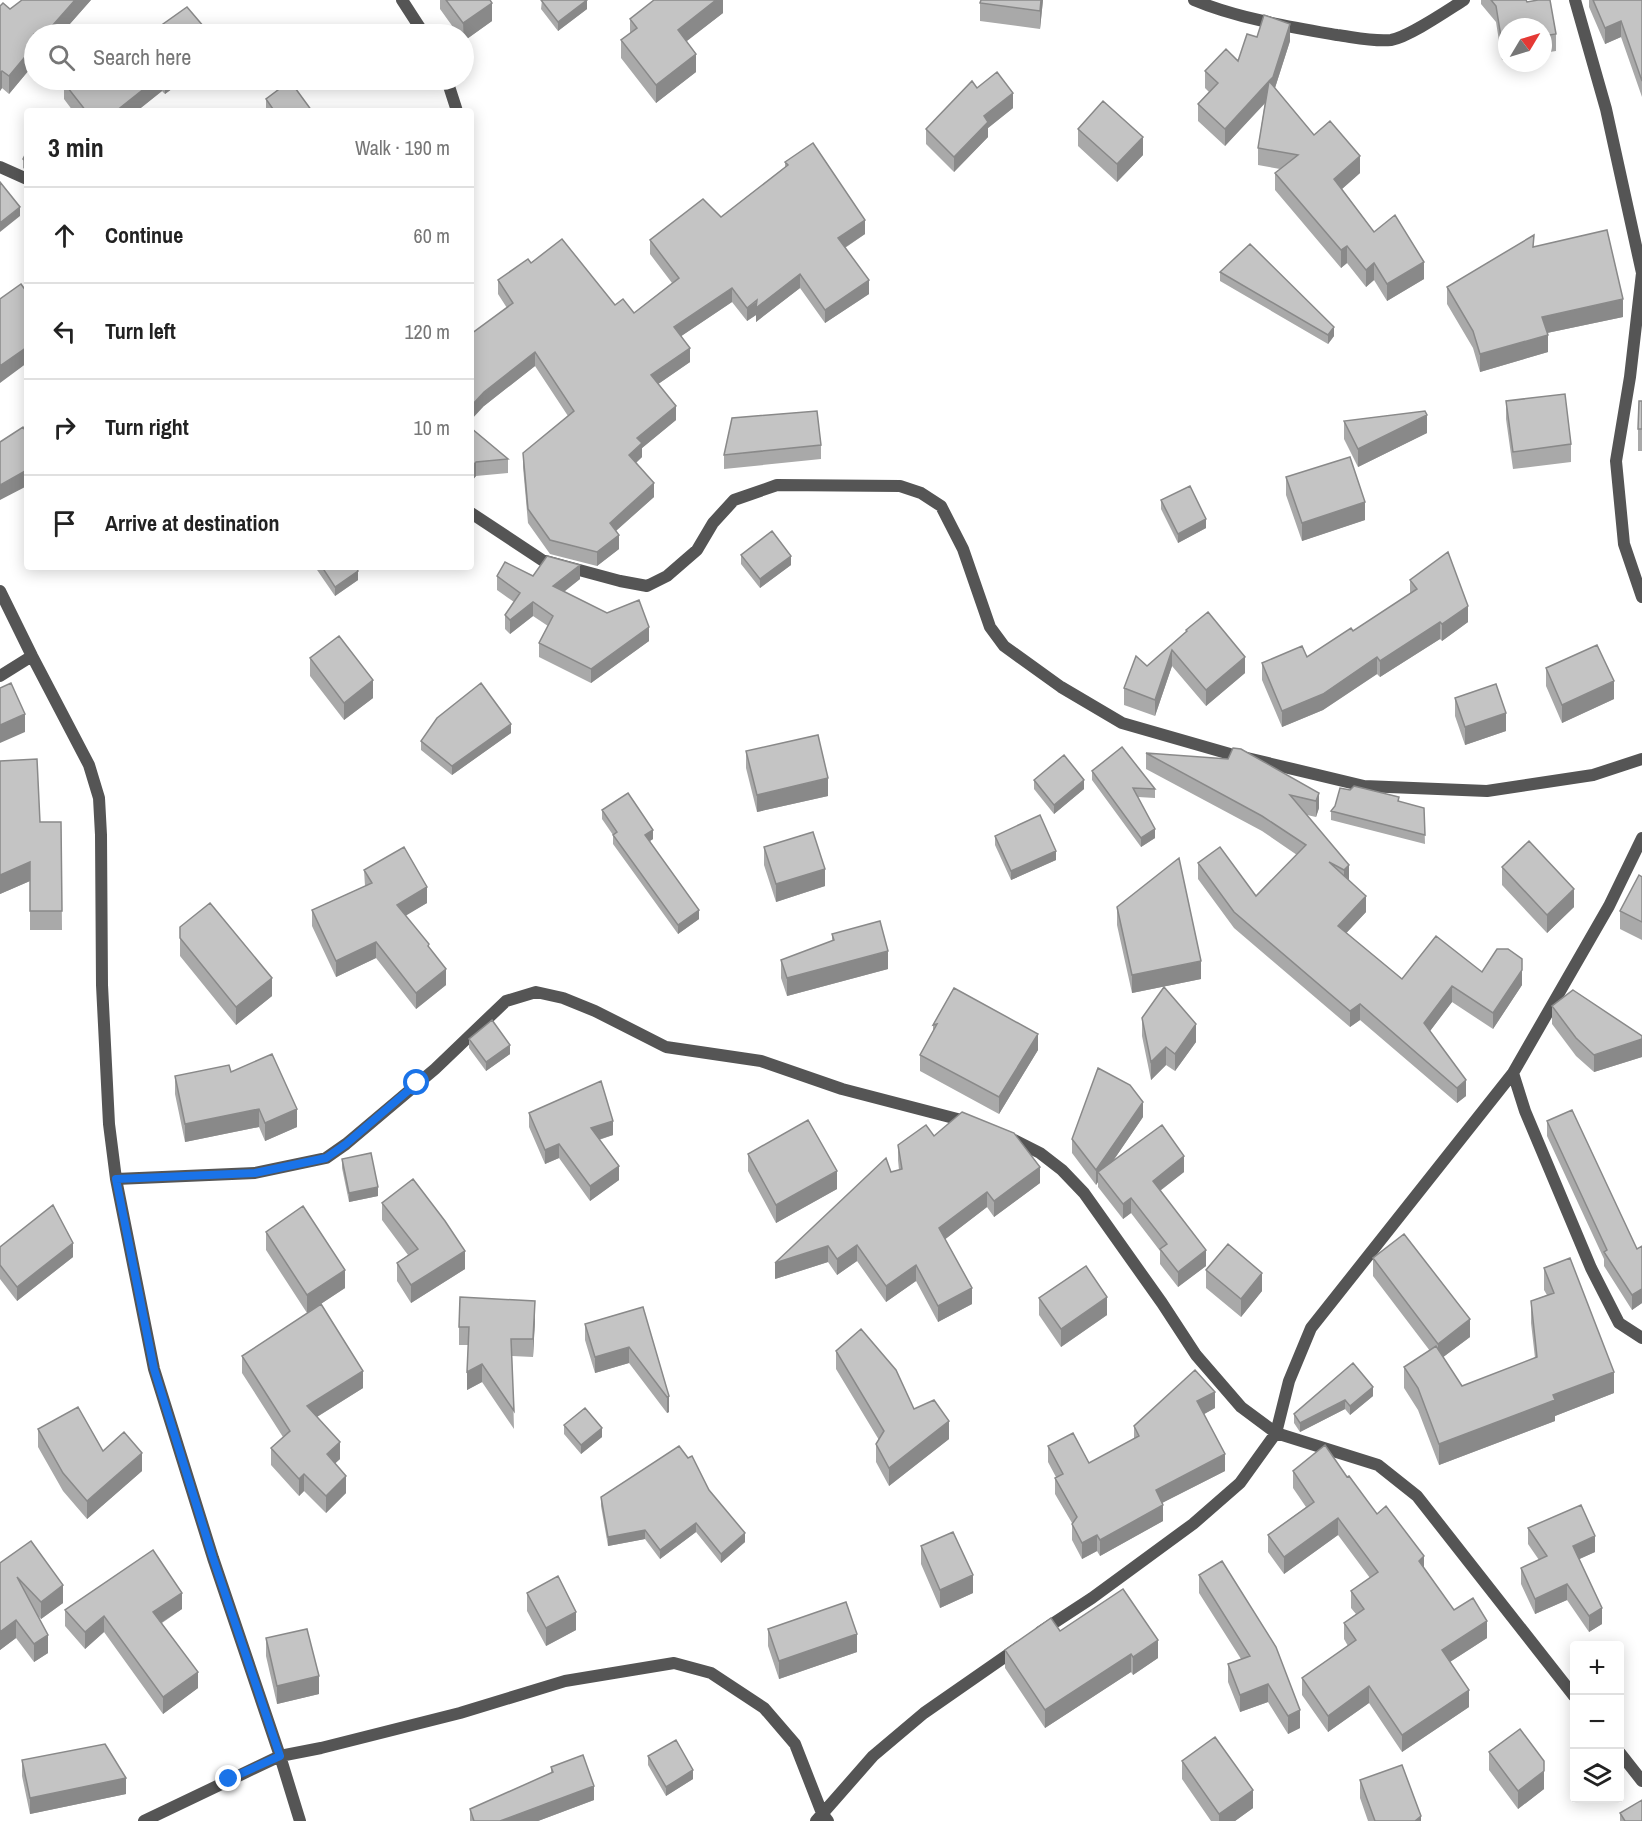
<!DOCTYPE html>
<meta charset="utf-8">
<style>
body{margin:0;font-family:"Archivo Narrow",sans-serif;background:#f6f6f6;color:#222}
.controls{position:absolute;right:18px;bottom:18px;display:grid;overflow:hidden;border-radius:6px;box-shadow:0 3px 15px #0003}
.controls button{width:54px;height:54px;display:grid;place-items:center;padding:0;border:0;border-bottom:2px solid #e0e0e0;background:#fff;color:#222;font:30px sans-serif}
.compass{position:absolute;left:1498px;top:18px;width:54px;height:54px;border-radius:50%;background:#fff;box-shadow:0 3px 15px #0003;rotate:52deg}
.stop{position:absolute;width:18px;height:18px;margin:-14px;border:4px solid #1a73e8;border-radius:50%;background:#fff}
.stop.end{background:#1a73e8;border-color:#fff;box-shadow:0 2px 6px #0008}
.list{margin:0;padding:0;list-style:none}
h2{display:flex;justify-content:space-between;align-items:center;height:78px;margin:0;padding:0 24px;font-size:26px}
h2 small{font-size:20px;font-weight:400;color:#767676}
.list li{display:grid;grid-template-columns:39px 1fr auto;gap:18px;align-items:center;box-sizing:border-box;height:96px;padding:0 24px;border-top:2px solid #e0e0e0}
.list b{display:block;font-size:22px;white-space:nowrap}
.list em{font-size:20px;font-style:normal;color:#767676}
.icon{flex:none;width:33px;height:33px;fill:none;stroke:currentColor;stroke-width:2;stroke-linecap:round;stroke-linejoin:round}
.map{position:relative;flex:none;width:1642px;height:1821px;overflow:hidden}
.search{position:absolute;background:#fff;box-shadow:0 3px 15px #0003;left:24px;top:24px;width:450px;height:66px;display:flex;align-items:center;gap:15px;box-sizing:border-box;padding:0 21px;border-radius:33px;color:#767676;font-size:22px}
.panel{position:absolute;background:#fff;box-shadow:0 3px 15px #0003;left:24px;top:108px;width:450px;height:462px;border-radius:6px}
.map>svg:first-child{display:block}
</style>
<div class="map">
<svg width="1642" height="1821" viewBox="0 0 1642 1821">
<rect width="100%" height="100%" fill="#fff"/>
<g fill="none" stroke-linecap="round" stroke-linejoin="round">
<!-- minor -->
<path stroke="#555" stroke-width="12" d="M 402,0 L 424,34
M 1194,0 C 1236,18 1291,27 1337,35 C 1353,37 1374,42 1391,40 C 1409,37 1448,10 1464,0
M 1575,0 L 1606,109 L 1642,273 L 1630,377 L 1616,461 L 1624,544 L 1642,597
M 447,80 L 457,111
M 0,167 L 27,179
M 471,513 L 542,560 L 620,581 L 647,586 L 667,576 L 697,550 L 713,523 L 734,500 L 777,485 L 900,486 L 921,493 L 941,506 L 963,549 L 990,627 L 1004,646 L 1061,687 L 1122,723 L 1230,754 L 1364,786 L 1487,791 L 1593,775 L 1642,759
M 0,591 L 32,656 L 89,765 L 99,798 L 101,835 L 102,985 L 109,1124 L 116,1179 L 154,1369 L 213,1558 L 280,1756 L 300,1821
M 0,676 L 32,656
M 1513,1073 L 1525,1111 L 1591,1268 L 1619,1323 L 1642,1338
M 1010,1138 L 1040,1153 L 1062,1170 L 1084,1193 L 1162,1303 L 1196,1355 L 1241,1407 L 1276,1433 L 1378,1465 L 1417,1496 L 1574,1696
M 116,1179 L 255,1173 L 326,1158 L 346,1144 L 435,1069 L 506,1001 L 536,992 L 563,998 L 595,1011 L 666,1047 L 761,1061 L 842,1089 L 969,1122
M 1040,1632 L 1092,1598 L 1193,1524 L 1240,1483 L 1276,1433 L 1289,1381 L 1311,1328 L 1513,1073 L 1609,906 L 1642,838
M 1620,1753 L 1642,1781
M 144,1821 L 280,1756 L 321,1748 L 460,1713 L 565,1681 L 674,1663 L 711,1673 L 764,1708 L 795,1744 L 822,1813 L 828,1821
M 816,1821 L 873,1756 L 924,1713 L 1019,1647"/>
</g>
<!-- wall -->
<path fill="#a9a9a9" d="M 22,0 L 91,0 L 61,34 L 34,34 L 34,64 L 9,94 L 2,88 L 0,91 L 0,6 L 10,9 Z
M 440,0 L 490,0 L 492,21 L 464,41 L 464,34 L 458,34 L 440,9 Z
M 542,0 L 587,9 L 558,31 L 541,9 Z
M 723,0 L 723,13 L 686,41 L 696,72 L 656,103 L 621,58 L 621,40 L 630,34 L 630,19 Z
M 1043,0 L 1040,29 L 980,21 L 980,3 Z
M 1481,0 L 1526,0 L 1556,34 L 1556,51 L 1543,53 L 1543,27 L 1507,27 L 1507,59 L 1502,60 L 1496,22 L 1481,4 Z
M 1589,0 L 1642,0 L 1642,97 L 1621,37 L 1605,44 L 1589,7 Z
M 1257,37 L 1290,41 L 1275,88 L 1314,135 L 1360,173 L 1342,189 L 1374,232 L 1424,279 L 1387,301 L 1374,280 L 1366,287 L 1347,263 L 1341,268 L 1275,190 L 1275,173 L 1280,169 L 1258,165 L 1258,148 L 1265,102 L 1225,146 L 1198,121 L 1198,104 L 1209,92 L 1205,88 L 1205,71 L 1238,61 Z
M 66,80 L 184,80 L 165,94 L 162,91 L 137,111 L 73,111 L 64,99 L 64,83 Z
M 977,88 L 1013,108 L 988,128 L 988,137 L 954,172 L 926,144 L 926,129 Z
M 266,99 L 312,111 L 266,111 Z
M 1078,129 L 1143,155 L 1117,182 L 1078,146 Z
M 27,151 L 27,171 L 23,168 L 23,159 Z
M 785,162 L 865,234 L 845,248 L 869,294 L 825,323 L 800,288 L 756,322 L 756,315 L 747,321 L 732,302 L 681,336 L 690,362 L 658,384 L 676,420 L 642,448 L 642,457 L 636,463 L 654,497 L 616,531 L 619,549 L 597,566 L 550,554 L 528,523 L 523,467 L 523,453 L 568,416 L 535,366 L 484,406 L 507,308 L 498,294 L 498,280 L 531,263 L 615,305 L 634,313 L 672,283 L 650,254 L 650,240 L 721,217 L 785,167 Z
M 1534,246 L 1623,317 L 1547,333 L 1548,352 L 1480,372 L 1473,348 L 1447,304 L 1447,287 Z
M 1220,272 L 1334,336 L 1328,344 L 1220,281 Z
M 1506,401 L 1571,444 L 1571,462 L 1513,469 L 1506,419 Z
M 1642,401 L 1642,451 L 1638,451 L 1638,429 Z
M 1344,421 L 1427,433 L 1358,467 L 1344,439 Z
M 471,428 L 508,459 L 508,473 L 476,476 L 471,482 Z
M 821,445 L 821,459 L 724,469 L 724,455 Z
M 1286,477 L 1365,520 L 1302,541 L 1286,495 Z
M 1161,500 L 1206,528 L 1178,543 L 1161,509 Z
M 741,555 L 791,565 L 760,588 L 741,564 Z
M 315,567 L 356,567 L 358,580 L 335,596 Z
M 497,576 L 533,576 L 580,579 L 564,592 L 649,641 L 591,683 L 539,657 L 539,643 L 548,626 L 533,616 L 510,634 L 505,629 L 505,615 L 514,602 L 497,590 Z
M 1410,580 L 1468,622 L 1442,641 L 1440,639 L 1380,677 L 1377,674 L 1323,710 L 1282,727 L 1262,680 L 1262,663 L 1307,657 L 1353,631 L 1410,594 Z
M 1186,630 L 1245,673 L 1206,706 L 1172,666 L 1155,716 L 1124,705 L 1124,688 L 1147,666 L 1186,632 Z
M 310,658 L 373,698 L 344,720 L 310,676 Z
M 1546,668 L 1614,699 L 1562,723 L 1546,686 Z
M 1455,698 L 1506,731 L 1465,745 L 1455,716 Z
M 511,733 L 452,775 L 421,750 L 421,741 Z
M 746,751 L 828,796 L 757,812 L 746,768 Z
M 1146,753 L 1319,793 L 1319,808 L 1316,817 L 1307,815 L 1349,865 L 1349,880 L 1366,912 L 1346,933 L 1402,979 L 1482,972 L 1522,985 L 1493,1029 L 1452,1002 L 1430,1031 L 1466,1096 L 1457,1103 L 1360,1020 L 1350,1027 L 1234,928 L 1198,879 L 1198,863 L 1256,896 L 1297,855 L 1262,831 L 1146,769 Z
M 0,761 L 40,822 L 61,822 L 62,930 L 30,930 L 30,881 L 0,894 Z
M 1092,771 L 1155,789 L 1155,798 L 1138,797 L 1155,838 L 1141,847 L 1092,780 Z
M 1034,780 L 1084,789 L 1054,814 L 1034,789 Z
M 1399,802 L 1424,808 L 1425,844 L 1331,820 L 1331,811 Z
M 602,810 L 653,839 L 650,841 L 699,919 L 678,934 L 613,844 L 613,835 L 602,819 Z
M 995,836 L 1056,860 L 1011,880 L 995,845 Z
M 764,847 L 825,886 L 776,902 L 764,865 Z
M 1502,867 L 1574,907 L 1547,933 L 1502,885 Z
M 364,870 L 427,903 L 405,915 L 429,948 L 446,985 L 416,1009 L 376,958 L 336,977 L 312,926 L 312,910 L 365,886 Z
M 1642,877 L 1642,940 L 1620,929 L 1620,911 Z
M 1117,907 L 1201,979 L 1132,993 L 1117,925 Z
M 180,927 L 272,996 L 236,1025 L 180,956 Z
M 832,934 L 888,969 L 787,996 L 781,978 L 781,960 L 832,941 Z
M 954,988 L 1038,1050 L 999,1114 L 920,1071 L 920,1055 L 933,1031 L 933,1025 Z
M 1552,1006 L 1642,1036 L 1642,1057 L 1594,1072 L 1576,1056 L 1552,1024 Z
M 1142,1018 L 1196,1042 L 1175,1071 L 1166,1065 L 1151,1080 L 1142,1036 Z
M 469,1039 L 510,1054 L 486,1071 L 469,1048 Z
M 231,1072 L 297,1127 L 265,1141 L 259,1127 L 185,1142 L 175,1094 L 175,1076 Z
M 529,1113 L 613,1135 L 599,1140 L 619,1180 L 590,1201 L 559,1158 L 545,1164 L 529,1127 Z
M 1143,1117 L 1113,1161 L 1184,1172 L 1160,1191 L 1206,1266 L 1178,1287 L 1160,1264 L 1160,1251 L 1131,1213 L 1123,1219 L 1098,1187 L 1098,1182 L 1096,1185 L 1072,1153 L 1072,1139 Z
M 1547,1121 L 1637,1249 L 1642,1246 L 1642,1303 L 1632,1310 L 1604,1266 L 1604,1259 L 1547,1136 Z
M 934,1136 L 1040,1183 L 994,1217 L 987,1207 L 945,1239 L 972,1304 L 938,1322 L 916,1281 L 886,1302 L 857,1261 L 837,1275 L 828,1262 L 775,1279 L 891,1172 L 899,1170 L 898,1160 L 898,1145 Z
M 748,1154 L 837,1189 L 776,1223 L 748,1171 Z
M 342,1159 L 378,1196 L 349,1202 L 342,1168 Z
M 382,1203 L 465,1269 L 411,1303 L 397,1281 L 397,1263 L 408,1255 L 382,1220 Z
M 266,1232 L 345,1288 L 307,1313 L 266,1250 Z
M 0,1247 L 73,1257 L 17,1301 L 0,1279 Z
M 1373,1258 L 1470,1337 L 1443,1357 L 1462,1386 L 1535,1358 L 1531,1323 L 1531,1301 L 1547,1295 L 1544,1290 L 1544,1268 L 1614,1393 L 1555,1416 L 1555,1421 L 1439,1465 L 1418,1410 L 1404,1388 L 1404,1367 L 1430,1351 L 1373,1276 Z
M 1206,1270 L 1262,1291 L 1241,1317 L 1206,1288 Z
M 1039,1298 L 1107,1315 L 1061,1347 L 1039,1315 Z
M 643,1307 L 669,1396 L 669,1412 L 667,1413 L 629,1363 L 595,1373 L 585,1340 L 585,1324 Z
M 535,1319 L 533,1357 L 512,1356 L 514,1429 L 482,1382 L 467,1390 L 468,1345 L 459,1345 L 459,1327 Z
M 836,1351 L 914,1409 L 949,1439 L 889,1486 L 876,1462 L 876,1444 L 879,1440 L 836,1369 Z
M 242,1356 L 363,1388 L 317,1417 L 340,1459 L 335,1463 L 346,1493 L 326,1513 L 304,1491 L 299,1496 L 271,1465 L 271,1448 L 283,1437 L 242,1373 Z
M 1353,1363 L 1373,1396 L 1350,1415 L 1345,1409 L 1300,1432 L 1294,1423 L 1294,1414 Z
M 1215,1408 L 1204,1414 L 1225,1471 L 1162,1503 L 1163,1521 L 1100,1556 L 1097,1551 L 1082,1559 L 1072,1540 L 1072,1523 L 1055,1494 L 1055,1478 L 1056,1477 L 1048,1462 L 1048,1446 L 1089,1463 L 1134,1439 L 1134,1426 Z
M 564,1425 L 602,1437 L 581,1454 L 564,1434 Z
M 38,1429 L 103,1451 L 142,1471 L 87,1519 L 63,1491 L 38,1447 Z
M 1293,1471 L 1347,1477 L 1377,1514 L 1424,1569 L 1454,1610 L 1487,1638 L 1450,1662 L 1469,1707 L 1402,1752 L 1369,1703 L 1328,1732 L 1302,1695 L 1302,1678 L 1348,1646 L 1344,1639 L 1344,1623 L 1356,1614 L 1351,1608 L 1351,1591 L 1370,1578 L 1338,1535 L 1284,1574 L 1268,1552 L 1268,1535 L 1306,1507 L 1293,1488 Z
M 709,1490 L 745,1542 L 721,1563 L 696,1532 L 660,1559 L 645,1539 L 608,1546 L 601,1506 L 601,1497 Z
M 1528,1528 L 1595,1552 L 1579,1559 L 1602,1624 L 1589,1632 L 1567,1600 L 1535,1614 L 1521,1584 L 1521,1568 L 1539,1560 L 1528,1544 Z
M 921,1546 L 973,1593 L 940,1608 L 921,1564 Z
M 0,1563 L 63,1603 L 41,1619 L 38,1616 L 48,1653 L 34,1662 L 16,1638 L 0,1650 Z
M 1199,1575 L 1300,1728 L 1288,1734 L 1268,1702 L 1240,1712 L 1228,1682 L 1228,1664 L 1241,1659 L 1199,1593 Z
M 527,1593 L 576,1630 L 546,1646 L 527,1611 Z
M 182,1609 L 162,1623 L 198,1688 L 163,1714 L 104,1632 L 85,1649 L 65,1626 L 65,1610 Z
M 768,1629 L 857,1652 L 779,1679 L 768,1646 Z
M 1060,1631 L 1158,1658 L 1133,1675 L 1131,1672 L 1045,1728 L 1005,1668 L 1005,1650 Z
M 266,1638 L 319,1694 L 277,1704 L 266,1656 Z
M 1489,1752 L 1544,1789 L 1518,1809 L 1489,1770 Z
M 648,1756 L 693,1779 L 666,1796 L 648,1765 Z
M 22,1760 L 126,1794 L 30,1814 L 22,1776 Z
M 1182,1761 L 1253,1808 L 1235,1821 L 1211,1821 L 1182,1779 Z
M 551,1767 L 594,1800 L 538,1821 L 470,1821 L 470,1809 L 551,1773 Z
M 1360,1780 L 1421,1821 L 1368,1821 L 1360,1798 Z
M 1620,1813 L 1642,1821 L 1620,1821 Z"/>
<!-- shaded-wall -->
<path fill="#898989" d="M 75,0 L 91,0 L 61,34 L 45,34 Z
M 587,0 L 587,9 L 558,31 L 558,22 Z
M 716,0 L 723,0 L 723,13 L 678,48 L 678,30 Z
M 1041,0 L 1043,0 L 1040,29 L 1040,11 Z
M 492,3 L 492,21 L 464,41 L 463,23 Z
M 1621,21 L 1621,37 L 1605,44 L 1605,28 Z
M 1290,24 L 1290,41 L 1273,94 L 1269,81 Z
M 34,46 L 34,64 L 9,94 L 9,76 Z
M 696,54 L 696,72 L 656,103 L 656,85 Z
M 2,71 L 2,88 L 0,91 L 0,73 Z
M 155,80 L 162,80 L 162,91 L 137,111 L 116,111 Z
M 165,80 L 184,80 L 165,94 Z
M 1269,81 L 1269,99 L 1225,146 L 1225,129 Z
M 1013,93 L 1013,108 L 988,128 L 988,137 L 954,172 L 954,157 L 984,116 Z
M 1143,137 L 1143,155 L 1117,182 L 1117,164 Z
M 1360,156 L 1360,173 L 1334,196 L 1334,179 Z
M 20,207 L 20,216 L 0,232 L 0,223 Z
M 865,220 L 865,234 L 838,252 L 838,238 Z
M 1347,246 L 1347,263 L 1341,268 L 1341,250 Z
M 1424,262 L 1424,279 L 1387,301 L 1387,284 Z
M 1374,263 L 1374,280 L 1366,287 L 1366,270 Z
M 800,274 L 800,288 L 756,322 L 756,315 L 747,321 L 747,308 Z
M 869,280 L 869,294 L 825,323 L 825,310 Z
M 732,288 L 732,302 L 674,341 L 674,327 Z
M 1623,299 L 1623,317 L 1542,334 L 1542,317 Z
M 1334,327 L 1334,336 L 1328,344 L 1328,335 Z
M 1548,335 L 1548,352 L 1480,372 L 1480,354 Z
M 27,347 L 27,363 L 0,383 L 0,366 Z
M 690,348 L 690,362 L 651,389 L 651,375 Z
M 535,352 L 535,366 L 484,406 L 471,420 L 471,406 L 484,392 Z
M 676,406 L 676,420 L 642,448 L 642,457 L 629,469 L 629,455 L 637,438 Z
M 1427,415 L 1427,433 L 1358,467 L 1358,449 Z
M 476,462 L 476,476 L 471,482 L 471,468 Z
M 27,470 L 27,486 L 0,500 L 0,485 Z
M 654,483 L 654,497 L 610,536 L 610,523 Z
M 1365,502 L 1365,520 L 1302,541 L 1302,523 Z
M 1206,519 L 1206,528 L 1178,543 L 1178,534 Z
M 619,535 L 619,549 L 597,566 L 597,552 Z
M 791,556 L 791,565 L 760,588 L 760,579 Z
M 580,565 L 580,579 L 553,600 L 553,586 Z
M 358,571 L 358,580 L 335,596 L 335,587 Z
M 533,602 L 533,616 L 510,634 L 510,620 Z
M 1468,606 L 1468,622 L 1442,641 L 1442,624 Z
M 1440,622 L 1440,639 L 1380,677 L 1380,661 Z
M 649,627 L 649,641 L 591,683 L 591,669 Z
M 1172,650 L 1172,666 L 1155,716 L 1155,700 Z
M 1245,657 L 1245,673 L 1206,706 L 1206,690 Z
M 1377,657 L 1377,674 L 1323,710 L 1282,727 L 1282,711 Z
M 373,680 L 373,698 L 344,720 L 344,703 Z
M 1614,681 L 1614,699 L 1562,723 L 1562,705 Z
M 1506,713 L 1506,731 L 1465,745 L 1465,727 Z
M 25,714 L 25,732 L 0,743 L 0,725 Z
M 511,724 L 511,733 L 452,775 L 452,766 Z
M 828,778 L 828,796 L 757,812 L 757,795 Z
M 1084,780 L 1084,789 L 1054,814 L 1054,805 Z
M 1319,793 L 1319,808 L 1316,817 L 1316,801 Z
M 1155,829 L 1155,838 L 1141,847 L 1141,838 Z
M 653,830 L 653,839 L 645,844 L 645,835 Z
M 1056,851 L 1056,860 L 1011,880 L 1011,871 Z
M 30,862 L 30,881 L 0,894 L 0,875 Z
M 1349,865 L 1349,881 L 1344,886 L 1344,870 Z
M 825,869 L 825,886 L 776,902 L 776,884 Z
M 427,887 L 427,903 L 397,921 L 397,905 Z
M 1574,889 L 1574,907 L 1547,933 L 1547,915 Z
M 1366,896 L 1366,912 L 1338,942 L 1338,926 Z
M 699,910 L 699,919 L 678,934 L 678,925 Z
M 376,942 L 376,958 L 336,977 L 336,961 Z
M 888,951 L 888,969 L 787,996 L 787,978 Z
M 1201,961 L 1201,979 L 1132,993 L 1132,975 Z
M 446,969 L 446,985 L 416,1009 L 416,993 Z
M 1522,970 L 1522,985 L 1493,1029 L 1493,1013 Z
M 272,978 L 272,996 L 236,1025 L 236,1007 Z
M 1452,986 L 1452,1002 L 1424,1039 L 1424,1023 Z
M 1360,1004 L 1360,1020 L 1350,1027 L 1350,1011 Z
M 1196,1024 L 1196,1042 L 1175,1071 L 1175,1054 Z
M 1038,1034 L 1038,1050 L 999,1114 L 999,1097 Z
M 1642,1039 L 1642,1057 L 1594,1072 L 1594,1055 Z
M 510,1045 L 510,1054 L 486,1071 L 486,1062 Z
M 1166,1047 L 1166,1065 L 1151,1080 L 1151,1062 Z
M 1466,1080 L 1466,1096 L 1457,1103 L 1457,1088 Z
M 1143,1102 L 1143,1117 L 1102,1177 L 1098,1172 L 1098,1182 L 1096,1185 L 1096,1170 Z
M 259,1109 L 259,1127 L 185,1142 L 185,1124 Z
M 297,1109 L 297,1127 L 265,1141 L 265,1123 Z
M 613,1121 L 613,1135 L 591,1142 L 591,1128 Z
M 559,1144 L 559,1158 L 545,1164 L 545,1150 Z
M 1184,1156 L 1184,1172 L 1153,1196 L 1153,1181 Z
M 619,1166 L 619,1180 L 590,1201 L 590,1186 Z
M 1040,1167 L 1040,1183 L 994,1217 L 994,1201 Z
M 837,1171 L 837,1189 L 776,1223 L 776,1205 Z
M 378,1187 L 378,1196 L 349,1202 L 349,1193 Z
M 987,1192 L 987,1207 L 939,1244 L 939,1228 Z
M 1131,1198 L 1131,1213 L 1123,1219 L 1123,1204 Z
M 73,1243 L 73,1257 L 17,1301 L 17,1287 Z
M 857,1245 L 857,1261 L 837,1275 L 837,1259 Z
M 828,1246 L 828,1262 L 775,1279 L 775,1263 Z
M 1206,1250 L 1206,1266 L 1178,1287 L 1178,1272 Z
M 465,1251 L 465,1269 L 411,1303 L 411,1285 Z
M 916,1265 L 916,1281 L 886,1302 L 886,1286 Z
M 345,1270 L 345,1288 L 307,1313 L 307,1295 Z
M 1262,1273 L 1262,1291 L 1241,1317 L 1241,1299 Z
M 972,1288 L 972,1304 L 938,1322 L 938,1306 Z
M 1642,1289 L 1642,1303 L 1632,1310 L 1632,1295 Z
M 1107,1297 L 1107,1315 L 1061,1347 L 1061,1329 Z
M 535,1301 L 535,1319 L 533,1357 L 533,1339 Z
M 1470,1319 L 1470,1337 L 1438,1361 L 1438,1344 Z
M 629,1347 L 629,1363 L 595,1373 L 595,1357 Z
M 482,1364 L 482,1382 L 467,1390 L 467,1372 Z
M 363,1371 L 363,1388 L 307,1423 L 307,1406 Z
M 1614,1372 L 1614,1393 L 1555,1416 L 1555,1421 L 1439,1465 L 1439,1444 L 1553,1395 Z
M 1373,1387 L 1373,1396 L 1350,1415 L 1350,1406 Z
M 1215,1392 L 1215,1408 L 1197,1418 L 1197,1401 Z
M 669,1396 L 669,1412 L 667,1413 L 667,1397 Z
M 1345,1400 L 1345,1409 L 1300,1432 L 1300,1423 Z
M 949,1421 L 949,1439 L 889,1486 L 889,1468 Z
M 602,1428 L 602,1437 L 581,1454 L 581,1445 Z
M 340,1442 L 340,1459 L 327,1471 L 327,1454 Z
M 142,1453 L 142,1471 L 87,1519 L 87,1501 Z
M 1225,1454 L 1225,1471 L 1156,1506 L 1156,1490 Z
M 304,1474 L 304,1491 L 299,1496 L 299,1479 Z
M 346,1476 L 346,1493 L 326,1513 L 326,1496 Z
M 1163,1505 L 1163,1521 L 1100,1556 L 1100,1540 Z
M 1338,1518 L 1338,1535 L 1284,1574 L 1284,1557 Z
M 696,1523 L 696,1532 L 660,1559 L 660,1550 Z
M 645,1530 L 645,1539 L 608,1546 L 608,1537 Z
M 745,1533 L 745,1542 L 721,1563 L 721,1554 Z
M 1097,1535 L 1097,1551 L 1082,1559 L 1082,1543 Z
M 1595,1536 L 1595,1552 L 1573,1562 L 1573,1546 Z
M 1424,1556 L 1424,1573 L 1419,1561 Z
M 973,1575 L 973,1593 L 940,1608 L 940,1590 Z
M 1567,1584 L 1567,1600 L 1535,1614 L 1535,1599 Z
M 63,1585 L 63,1603 L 41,1619 L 41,1602 Z
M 182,1593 L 182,1609 L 153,1628 L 153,1612 Z
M 1602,1608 L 1602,1624 L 1589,1632 L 1589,1616 Z
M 576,1612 L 576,1630 L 546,1646 L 546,1628 Z
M 104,1616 L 104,1632 L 85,1649 L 85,1632 Z
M 16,1620 L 16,1638 L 0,1650 L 0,1632 Z
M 1487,1621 L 1487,1638 L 1442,1667 L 1442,1650 Z
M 857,1634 L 857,1652 L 779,1679 L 779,1661 Z
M 48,1635 L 48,1653 L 34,1662 L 34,1644 Z
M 1158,1640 L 1158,1658 L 1133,1675 L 1133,1657 Z
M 1131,1654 L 1131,1672 L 1045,1728 L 1045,1710 Z
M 198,1672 L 198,1688 L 163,1714 L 163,1697 Z
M 319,1676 L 319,1694 L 277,1704 L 277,1686 Z
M 1268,1684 L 1268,1702 L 1240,1712 L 1240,1695 Z
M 1369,1686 L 1369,1703 L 1328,1732 L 1328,1716 Z
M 1469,1690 L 1469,1707 L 1402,1752 L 1402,1735 Z
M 1300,1710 L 1300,1728 L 1288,1734 L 1288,1716 Z
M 693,1770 L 693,1779 L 666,1796 L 666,1787 Z
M 1544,1771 L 1544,1789 L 1518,1809 L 1518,1791 Z
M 126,1778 L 126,1794 L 30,1814 L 30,1798 Z
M 594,1786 L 594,1800 L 538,1821 L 500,1821 Z
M 1253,1790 L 1253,1808 L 1235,1821 L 1219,1821 L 1219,1814 Z
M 1421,1816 L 1421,1821 L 1415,1821 Z"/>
<!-- building -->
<path fill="#c4c4c4" stroke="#898989" stroke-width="1.5" d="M 22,0 L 75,0 L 45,34 L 34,34 L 34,46 L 9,76 L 2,71 L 0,73 L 0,6 L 3,3 L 10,9 Z
M 446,0 L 490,0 L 492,3 L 463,23 Z
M 541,0 L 587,0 L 558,22 Z
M 654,0 L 716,0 L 678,30 L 696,54 L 656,85 L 621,40 L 637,28 L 630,19 Z
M 981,0 L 1041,0 L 1040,11 L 980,3 Z
M 1491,0 L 1526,0 L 1527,2 L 1538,0 L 1550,0 L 1556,34 L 1543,36 L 1543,27 L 1507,27 L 1507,43 L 1502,43 L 1496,6 Z
M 1593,0 L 1642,0 L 1642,81 L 1621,21 L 1605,28 Z
M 187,7 L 210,34 L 149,34 Z
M 1264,15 L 1290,24 L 1273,77 L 1269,81 L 1314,135 L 1330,121 L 1360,156 L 1334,179 L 1374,232 L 1395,215 L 1424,262 L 1387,284 L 1374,263 L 1366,270 L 1347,246 L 1341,250 L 1275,173 L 1298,155 L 1258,148 L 1269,81 L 1225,129 L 1198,104 L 1218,83 L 1205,71 L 1226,49 L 1238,61 L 1247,34 L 1257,37 Z
M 97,27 L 103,34 L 93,34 Z
M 997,72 L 1013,93 L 984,116 L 988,122 L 954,157 L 926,129 L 972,81 L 977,88 Z
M 66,80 L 155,80 L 116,111 L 86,111 L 64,83 Z
M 290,81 L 312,111 L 270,111 L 273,109 L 266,99 Z
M 1103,101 L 1143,137 L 1117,164 L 1078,129 Z
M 813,143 L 865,220 L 838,238 L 869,280 L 825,310 L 800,274 L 756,308 L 757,300 L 747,308 L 732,288 L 674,327 L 690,348 L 651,375 L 676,406 L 637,438 L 642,443 L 629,455 L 654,483 L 610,523 L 619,535 L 597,552 L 550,540 L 528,509 L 523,453 L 574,411 L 535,352 L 484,392 L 471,406 L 471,334 L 513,303 L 498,280 L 528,259 L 531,263 L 562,239 L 615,305 L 623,299 L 634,313 L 679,278 L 650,240 L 703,199 L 721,217 L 788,165 L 785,162 Z
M 27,151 L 27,162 L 23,159 Z
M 0,182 L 20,207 L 0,223 Z
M 1607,230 L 1623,299 L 1542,317 L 1548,335 L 1480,354 L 1473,331 L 1447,287 L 1534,235 L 1533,247 Z
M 1250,244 L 1334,327 L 1328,335 L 1220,272 Z
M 21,284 L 26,291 L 27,290 L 27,347 L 0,366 L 0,299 Z
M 1565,394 L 1571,444 L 1513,452 L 1506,401 Z
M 1639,401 L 1642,401 L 1642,429 L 1638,429 Z
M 817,411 L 821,445 L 724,455 L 732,418 Z
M 1425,411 L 1427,415 L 1358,449 L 1344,421 Z
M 23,427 L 27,434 L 27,470 L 0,485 L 0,442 Z
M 471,428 L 508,459 L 476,462 L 471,468 Z
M 1350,457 L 1365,502 L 1302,523 L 1286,477 Z
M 1190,486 L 1206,519 L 1178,534 L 1161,500 Z
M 772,531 L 791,556 L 760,579 L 741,555 Z
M 1448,552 L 1468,606 L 1442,624 L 1440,622 L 1380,661 L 1377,657 L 1323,694 L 1282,711 L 1262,663 L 1302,646 L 1307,657 L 1351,628 L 1353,631 L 1417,589 L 1410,580 Z
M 547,556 L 580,565 L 553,586 L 607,613 L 639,600 L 649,627 L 591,669 L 539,643 L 553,616 L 533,602 L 510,620 L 505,615 L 520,593 L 497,576 L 505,562 L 533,576 Z
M 322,567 L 356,567 L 358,571 L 335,587 Z
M 1208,612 L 1245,657 L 1206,690 L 1172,650 L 1155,700 L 1124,688 L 1136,656 L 1147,666 L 1187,631 L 1186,630 Z
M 339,636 L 373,680 L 344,703 L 310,658 Z
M 1597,645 L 1614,681 L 1562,705 L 1546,668 Z
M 11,683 L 25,714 L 0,725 L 0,688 Z
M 481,683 L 511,724 L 452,766 L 421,741 L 437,718 Z
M 1496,684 L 1506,713 L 1465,727 L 1455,698 Z
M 818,735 L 828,778 L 757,795 L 746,751 Z
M 1122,747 L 1155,789 L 1133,788 L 1155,829 L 1141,838 L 1092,771 Z
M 1233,748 L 1241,749 L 1319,793 L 1316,801 L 1290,795 L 1349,865 L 1344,870 L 1329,862 L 1366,896 L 1338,926 L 1402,979 L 1436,936 L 1482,972 L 1497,949 L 1508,949 L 1522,959 L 1522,970 L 1493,1013 L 1452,986 L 1424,1023 L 1466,1080 L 1457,1088 L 1360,1004 L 1350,1011 L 1234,912 L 1198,863 L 1220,847 L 1256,896 L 1306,845 L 1262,816 L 1146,753 L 1228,759 Z
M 1064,755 L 1084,780 L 1054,805 L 1034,780 Z
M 37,759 L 40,822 L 61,822 L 62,911 L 30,911 L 30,862 L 0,875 L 0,761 Z
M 1354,786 L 1399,797 L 1398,801 L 1424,808 L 1425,835 L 1331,811 L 1335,806 L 1340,788 L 1350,790 Z
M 628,793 L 653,830 L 645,835 L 699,910 L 678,925 L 613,835 L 617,832 L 602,810 Z
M 1040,815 L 1056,851 L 1011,871 L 995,836 Z
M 813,832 L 825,869 L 776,884 L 764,847 Z
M 1529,841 L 1574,889 L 1547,915 L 1502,867 Z
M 404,847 L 427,887 L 397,905 L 429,944 L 428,946 L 446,969 L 416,993 L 376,942 L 336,961 L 312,910 L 372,883 L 364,870 Z
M 1179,858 L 1201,961 L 1132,975 L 1117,907 Z
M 1639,875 L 1642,877 L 1642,922 L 1620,911 Z
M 210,903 L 272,978 L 236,1007 L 180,938 L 180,927 Z
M 880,921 L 888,951 L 787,978 L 781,960 L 834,940 L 832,934 Z
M 1164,987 L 1196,1024 L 1175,1054 L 1166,1047 L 1151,1062 L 1142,1018 Z
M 954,988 L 1038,1034 L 999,1097 L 920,1055 L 937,1024 L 933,1025 Z
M 1573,990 L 1642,1036 L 1642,1039 L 1594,1055 L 1576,1038 L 1552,1006 Z
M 492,1020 L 510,1045 L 486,1062 L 469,1039 Z
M 272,1054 L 297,1109 L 265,1123 L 259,1109 L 185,1124 L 175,1076 L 229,1065 L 231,1072 Z
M 1098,1068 L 1130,1085 L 1143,1102 L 1096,1170 L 1072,1139 Z
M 601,1081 L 613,1121 L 591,1128 L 619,1166 L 590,1186 L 559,1144 L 545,1150 L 529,1113 Z
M 1572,1110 L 1637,1249 L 1642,1246 L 1642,1289 L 1632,1295 L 1604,1252 L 1607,1250 L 1547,1121 Z
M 962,1112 L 1014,1133 L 1040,1167 L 994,1201 L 987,1192 L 939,1228 L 972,1288 L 938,1306 L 916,1265 L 886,1286 L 857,1245 L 837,1259 L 828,1246 L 775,1263 L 886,1158 L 891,1172 L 902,1169 L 898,1145 L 926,1125 L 934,1136 Z
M 808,1120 L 837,1171 L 776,1205 L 748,1154 Z
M 1162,1125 L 1184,1156 L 1153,1181 L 1206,1250 L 1178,1272 L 1160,1249 L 1167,1244 L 1131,1198 L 1123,1204 L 1098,1172 Z
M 371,1153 L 378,1187 L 349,1193 L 342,1159 Z
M 413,1179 L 445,1221 L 465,1251 L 411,1285 L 397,1263 L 418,1249 L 382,1203 Z
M 53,1205 L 73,1243 L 17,1287 L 0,1265 L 0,1247 Z
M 303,1206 L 345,1270 L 307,1295 L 266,1232 Z
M 1404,1234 L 1470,1319 L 1438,1344 L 1373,1258 Z
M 1228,1244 L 1262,1273 L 1241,1299 L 1206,1270 Z
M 1570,1258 L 1614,1372 L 1553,1395 L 1555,1400 L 1439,1444 L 1418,1388 L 1404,1367 L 1436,1346 L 1462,1386 L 1537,1357 L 1531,1301 L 1554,1293 L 1544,1268 Z
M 1086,1266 L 1107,1297 L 1061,1329 L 1039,1298 Z
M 460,1297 L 535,1301 L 533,1339 L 511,1339 L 514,1411 L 482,1364 L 467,1372 L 469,1327 L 459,1327 Z
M 321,1304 L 363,1371 L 307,1406 L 340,1442 L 327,1454 L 346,1476 L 326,1496 L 304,1474 L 299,1479 L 271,1448 L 290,1431 L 242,1356 Z
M 643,1307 L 669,1396 L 667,1397 L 629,1347 L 595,1357 L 585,1324 Z
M 861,1329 L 896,1370 L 914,1409 L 934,1400 L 949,1421 L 889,1468 L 876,1444 L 884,1431 L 836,1351 Z
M 1353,1363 L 1373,1387 L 1350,1406 L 1345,1400 L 1300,1423 L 1294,1414 Z
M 1195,1370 L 1215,1392 L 1197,1401 L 1225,1454 L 1156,1490 L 1163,1505 L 1100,1540 L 1097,1535 L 1082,1543 L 1072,1524 L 1077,1517 L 1055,1478 L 1063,1474 L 1048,1446 L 1073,1433 L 1089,1463 L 1139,1436 L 1134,1426 Z
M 78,1407 L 103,1451 L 124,1432 L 142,1453 L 87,1501 L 63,1473 L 38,1429 Z
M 585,1408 L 602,1428 L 581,1445 L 564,1425 Z
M 1325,1445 L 1347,1477 L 1349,1476 L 1377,1514 L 1386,1506 L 1424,1556 L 1419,1561 L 1454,1610 L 1473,1598 L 1487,1621 L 1442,1650 L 1469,1690 L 1402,1735 L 1369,1686 L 1328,1716 L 1302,1678 L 1356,1640 L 1344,1623 L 1364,1609 L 1351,1591 L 1378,1572 L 1338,1518 L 1284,1557 L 1268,1535 L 1314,1502 L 1293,1471 Z
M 679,1446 L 688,1458 L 692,1456 L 709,1490 L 745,1533 L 721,1554 L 696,1523 L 660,1550 L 645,1530 L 608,1537 L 601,1497 Z
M 1581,1505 L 1595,1536 L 1573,1546 L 1602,1608 L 1589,1616 L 1567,1584 L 1535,1599 L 1521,1568 L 1547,1556 L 1528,1528 Z
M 953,1532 L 973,1575 L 940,1590 L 921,1546 Z
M 31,1541 L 63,1585 L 41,1602 L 17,1577 L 48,1635 L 34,1644 L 16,1620 L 0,1632 L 0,1563 Z
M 153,1550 L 182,1593 L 153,1612 L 198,1672 L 163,1697 L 104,1616 L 85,1632 L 65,1610 Z
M 1222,1561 L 1276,1647 L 1300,1710 L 1288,1716 L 1268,1684 L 1240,1695 L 1228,1664 L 1250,1656 L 1199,1575 Z
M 558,1576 L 576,1612 L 546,1628 L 527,1593 Z
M 1123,1589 L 1158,1640 L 1133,1657 L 1131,1654 L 1045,1710 L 1005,1650 L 1051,1618 L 1060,1631 Z
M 846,1602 L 857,1634 L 779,1661 L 768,1629 Z
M 307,1629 L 319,1676 L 277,1686 L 266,1638 Z
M 1520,1729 L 1544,1761 L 1544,1771 L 1518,1791 L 1489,1752 Z
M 1215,1737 L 1253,1790 L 1219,1814 L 1182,1761 Z
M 676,1740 L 693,1770 L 666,1787 L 648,1756 Z
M 105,1744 L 126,1778 L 30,1798 L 22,1760 Z
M 583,1755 L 594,1786 L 500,1821 L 474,1821 L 470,1809 L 553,1772 L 551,1767 Z
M 1402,1765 L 1421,1816 L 1415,1821 L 1375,1821 L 1360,1780 Z
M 1642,1800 L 1642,1821 L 1625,1821 L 1620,1813 Z"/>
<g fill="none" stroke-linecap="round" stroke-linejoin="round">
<!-- route -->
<path stroke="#1a73e8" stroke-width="8" d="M 229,1779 L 280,1756 L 213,1558 L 154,1369 L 116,1179 L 255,1173 L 326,1158 L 346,1144 L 417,1083"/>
</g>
</svg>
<div class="controls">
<button>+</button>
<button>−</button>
<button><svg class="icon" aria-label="layers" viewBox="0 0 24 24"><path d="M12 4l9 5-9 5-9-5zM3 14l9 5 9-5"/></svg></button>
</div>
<svg class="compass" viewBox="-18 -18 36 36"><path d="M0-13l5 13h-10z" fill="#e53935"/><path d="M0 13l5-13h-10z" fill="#767676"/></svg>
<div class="stop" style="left:417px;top:1083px"></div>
<div class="stop end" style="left:229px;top:1779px"></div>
<div class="search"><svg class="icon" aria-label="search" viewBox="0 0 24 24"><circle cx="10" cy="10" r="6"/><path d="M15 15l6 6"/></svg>Search here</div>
<section class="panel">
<h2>3 min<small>Walk · 190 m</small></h2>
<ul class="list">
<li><svg class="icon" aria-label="ahead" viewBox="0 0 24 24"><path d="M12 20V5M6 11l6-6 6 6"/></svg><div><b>Continue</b></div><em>60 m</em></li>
<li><svg class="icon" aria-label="left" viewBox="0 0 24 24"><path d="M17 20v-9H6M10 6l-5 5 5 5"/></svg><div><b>Turn left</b></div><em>120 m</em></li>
<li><svg class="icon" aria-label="right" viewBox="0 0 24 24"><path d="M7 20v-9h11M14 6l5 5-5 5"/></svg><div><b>Turn right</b></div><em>10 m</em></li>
<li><svg class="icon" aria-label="arrive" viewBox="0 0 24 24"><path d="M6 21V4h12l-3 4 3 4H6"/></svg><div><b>Arrive at destination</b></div></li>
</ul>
</section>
</div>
